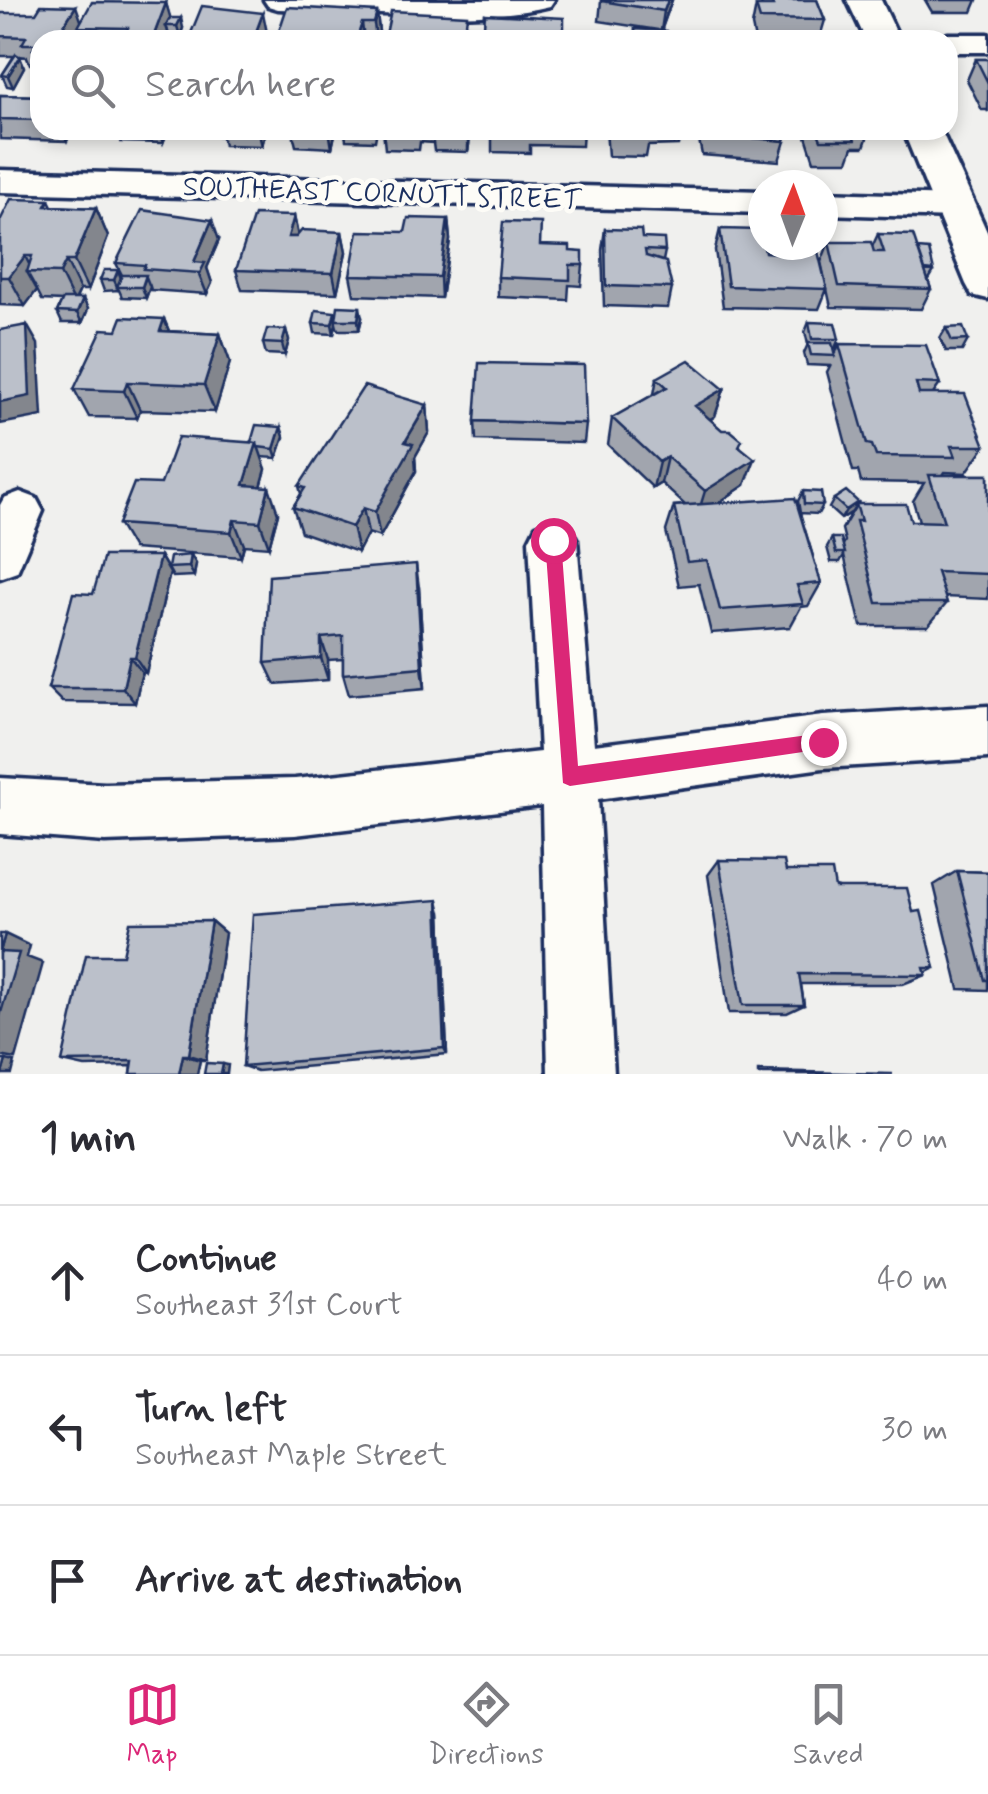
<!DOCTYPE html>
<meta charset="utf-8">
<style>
body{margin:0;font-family:Mynerve,sans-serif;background:#f7f7f7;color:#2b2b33}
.compass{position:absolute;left:748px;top:170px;width:90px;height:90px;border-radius:50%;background:#fff;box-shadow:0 5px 15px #0003;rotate:1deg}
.stop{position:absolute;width:30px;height:30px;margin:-22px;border:8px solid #db2777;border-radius:50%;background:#fff}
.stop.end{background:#db2777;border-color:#fff;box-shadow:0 2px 10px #0008}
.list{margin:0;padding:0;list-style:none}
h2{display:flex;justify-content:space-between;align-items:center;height:130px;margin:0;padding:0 40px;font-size:42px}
h2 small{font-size:32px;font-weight:400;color:#7c7c81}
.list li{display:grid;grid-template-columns:65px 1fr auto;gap:30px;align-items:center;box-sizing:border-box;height:150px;padding:0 40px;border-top:2px solid #e1e1e2}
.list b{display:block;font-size:38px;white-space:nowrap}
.list p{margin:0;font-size:32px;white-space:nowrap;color:#7c7c81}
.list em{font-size:32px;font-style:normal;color:#7c7c81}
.icon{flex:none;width:55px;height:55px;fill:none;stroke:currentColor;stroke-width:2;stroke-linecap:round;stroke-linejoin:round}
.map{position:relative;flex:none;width:988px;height:1074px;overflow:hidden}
.search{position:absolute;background:#fff;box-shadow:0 5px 15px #0003;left:30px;right:30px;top:30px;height:110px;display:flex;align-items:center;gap:25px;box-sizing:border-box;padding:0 35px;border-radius:30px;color:#7c7c81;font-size:38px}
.sheet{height:580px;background:#fff}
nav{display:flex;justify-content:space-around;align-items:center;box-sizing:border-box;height:140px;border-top:2px solid #e1e1e2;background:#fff;font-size:28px;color:#7c7c81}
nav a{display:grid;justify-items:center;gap:5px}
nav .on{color:#db2777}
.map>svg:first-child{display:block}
</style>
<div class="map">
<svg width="988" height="1074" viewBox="0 0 988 1074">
<rect width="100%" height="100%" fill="#f0f0ee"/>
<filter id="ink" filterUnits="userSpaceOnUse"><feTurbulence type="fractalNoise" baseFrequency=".01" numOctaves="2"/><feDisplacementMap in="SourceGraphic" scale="20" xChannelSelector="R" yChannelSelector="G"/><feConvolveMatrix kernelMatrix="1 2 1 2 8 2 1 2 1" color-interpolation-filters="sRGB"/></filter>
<g filter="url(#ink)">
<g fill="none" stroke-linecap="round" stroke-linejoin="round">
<!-- street casing -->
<g stroke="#1b2f5e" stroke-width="7">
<path id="street" d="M 264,0 L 554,0 L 550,6 C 474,25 358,11 278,9 L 268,6 Z
M 948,34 L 988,34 L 988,52 L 948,52 L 948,40 L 935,40 Z
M 0,170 L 763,191 L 763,213 L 0,192 Z
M 823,192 L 955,196 L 968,199 L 973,207 L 968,215 L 955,218 L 823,214 Z
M 20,492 L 36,498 L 43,511 L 17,572 L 0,578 L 0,505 L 4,498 Z
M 553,520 L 570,526 L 577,540 L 594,745 L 823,716 L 988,706 L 988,758 L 823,768 L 598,799 L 614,1074 L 548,1074 L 542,806 L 295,835 L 105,842 L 0,834 L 0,778 L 105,784 L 295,779 L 540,752 L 529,540 L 536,526 Z"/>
</g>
<!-- secondary casing -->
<g stroke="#1b2f5e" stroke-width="7">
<path id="secondary" d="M 847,0 L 881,0 L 900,40 L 866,40 Z
M 903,130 L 941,130 L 988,234 L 988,299 L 972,295 L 966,284 Z"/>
</g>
<!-- street -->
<use href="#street" fill="#fdfcf7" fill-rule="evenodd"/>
<!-- secondary -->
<use href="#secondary" fill="#fdfcf7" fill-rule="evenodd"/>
</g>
<!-- wall -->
<path fill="#a1a5ae" stroke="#1b2f5e" stroke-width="2.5" d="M 672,0 L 661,30 L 667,40 L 634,40 L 635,29 L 658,30 L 599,21 L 601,1 Z
M 760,0 L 817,0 L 825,20 L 819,40 L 755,40 L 752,26 L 756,6 L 762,6 Z
M 925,0 L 977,0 L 972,12 L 932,12 Z
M 166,3 L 170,18 L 183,28 L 180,36 L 169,36 L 168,32 L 165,40 L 82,40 L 79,32 L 40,40 L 40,65 L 30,64 L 27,57 L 19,56 L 24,67 L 13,87 L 7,86 L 2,75 L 14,56 L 0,56 L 0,13 L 82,20 Z
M 377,12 L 379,32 L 377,40 L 279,40 L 278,34 Z
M 485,14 L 564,40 L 483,40 Z
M 976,59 L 988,59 L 988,112 L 987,110 L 982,110 L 967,80 Z
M 0,95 L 40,96 L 40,130 L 72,130 L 67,141 L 0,139 Z
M 116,130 L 168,130 L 163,143 L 121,142 Z
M 190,130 L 266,130 L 262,146 L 224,145 L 220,132 L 219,136 L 192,135 Z
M 292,130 L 377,130 L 375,141 L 346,140 L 345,134 L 335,134 L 332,148 L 296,146 Z
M 383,130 L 471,130 L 468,152 L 434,151 L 433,143 L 420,142 L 419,150 L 385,149 Z
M 492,130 L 583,130 L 582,146 L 530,145 L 530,153 L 492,152 Z
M 606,130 L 681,130 L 678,145 L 648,146 L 646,157 L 608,156 Z
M 697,130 L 782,130 L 785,141 L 779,161 L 702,155 Z
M 804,130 L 870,130 L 864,147 L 853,147 L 848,161 L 814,161 Z
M 49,200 L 52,206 L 96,208 L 108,237 L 88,290 L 80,290 L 76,299 L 83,299 L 88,309 L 82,323 L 62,323 L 57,312 L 62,301 L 42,300 L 37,290 L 25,306 L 0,305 L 0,221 Z
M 294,216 L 298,235 L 342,232 L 346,252 L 337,293 L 242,290 L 236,270 Z
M 448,219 L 450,240 L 441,298 L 354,295 L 350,275 L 405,232 Z
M 605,229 L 642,238 L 665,251 L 663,261 L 672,288 L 668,308 L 604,306 L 602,250 Z
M 720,229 L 765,252 L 773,253 L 776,245 L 827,289 L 819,309 L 723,307 L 715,250 Z
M 878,234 L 918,249 L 934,271 L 928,281 L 931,289 L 921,309 L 831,307 L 821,262 L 829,242 L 872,247 Z
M 219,240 L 207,268 L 212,283 L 207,294 L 151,290 L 150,287 L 146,298 L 122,297 L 119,290 L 104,291 L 100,280 L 118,270 L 121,277 L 122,275 L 116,263 Z
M 540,245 L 570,251 L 583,265 L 581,286 L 569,285 L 568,300 L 498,297 L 498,277 Z
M 335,312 L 336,318 L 362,318 L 359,330 L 338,330 L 336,324 L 334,334 L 315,333 L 313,323 Z
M 164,319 L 169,331 L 220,334 L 230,362 L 215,412 L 140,410 L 137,418 L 89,417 L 74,389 L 117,330 Z
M 809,322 L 839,339 L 834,350 L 835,355 L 839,344 L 940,384 L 933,394 L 985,446 L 966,473 L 945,472 L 943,475 L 988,475 L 988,599 L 945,597 L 947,603 L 928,626 L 861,626 L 844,555 L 840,562 L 831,562 L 827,547 L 832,538 L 843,545 L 845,541 L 842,529 L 852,512 L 841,519 L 829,508 L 834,499 L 858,502 L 857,504 L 911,521 L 919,521 L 913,501 L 924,483 L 861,482 L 858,471 L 853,471 L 827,372 L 830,366 L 807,365 L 804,353 L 808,344 L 805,332 Z
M 946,328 L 968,340 L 962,351 L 946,351 L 940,338 Z
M 286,330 L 289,340 L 285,355 L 266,354 L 263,343 Z
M 657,378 L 724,389 L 715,416 L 710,420 L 740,446 L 745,485 L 718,503 L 800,513 L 798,501 L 803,491 L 823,505 L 818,514 L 800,513 L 821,583 L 808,606 L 801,607 L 790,627 L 711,633 L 699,584 L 679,586 L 666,531 L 674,506 L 685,505 L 661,483 L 653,488 L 608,445 L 612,418 L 654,394 Z
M 427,405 L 429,432 L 415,457 L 416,471 L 380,537 L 368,533 L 358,552 L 301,532 L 293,507 L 301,494 L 299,486 Z
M 475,421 L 586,424 L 584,443 L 476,440 Z
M 281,427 L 284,437 L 277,458 L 261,457 L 266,469 L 261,487 L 278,513 L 269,547 L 244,545 L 241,557 L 133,549 L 118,524 L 161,484 Z
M 191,555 L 196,564 L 194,576 L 173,577 L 168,568 Z
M 160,556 L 170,573 L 146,673 L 142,672 L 135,703 L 62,702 L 48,688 L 93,594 Z
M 419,588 L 425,688 L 349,695 L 343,674 L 343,659 L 328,660 L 328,680 L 275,684 L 265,663 Z
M 719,860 L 786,871 L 913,912 L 935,968 L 925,973 L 926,975 L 903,984 L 801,984 L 804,1005 L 787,1013 L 729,1013 L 708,875 Z
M 957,871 L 988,872 L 988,990 L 959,989 L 934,885 Z
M 441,913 L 447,1054 L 257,1071 L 243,1066 Z
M 211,921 L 225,933 L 206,1060 L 200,1060 L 197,1074 L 131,1074 L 132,1066 L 85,1067 L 62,1062 L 123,955 Z"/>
<!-- shaded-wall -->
<path fill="#83868d" stroke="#1b2f5e" stroke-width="2.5" d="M 668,0 L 672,0 L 661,31 L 664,11 Z
M 166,3 L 172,23 L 166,26 L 168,32 L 165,40 L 155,40 L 154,35 Z
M 76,6 L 83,26 L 78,27 L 79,32 L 75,40 L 60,40 L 58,34 Z
M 377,12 L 379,32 L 376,40 L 374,23 Z
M 263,13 L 267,33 L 265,40 L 253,40 Z
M 181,18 L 183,28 L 180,36 L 177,26 Z
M 362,23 L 364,40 L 359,40 L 358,35 Z
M 20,57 L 24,67 L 13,87 L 8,76 Z
M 62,130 L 72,130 L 67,141 Z
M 158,130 L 168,130 L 163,143 Z
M 258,130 L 266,130 L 262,146 Z
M 329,130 L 335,130 L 335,134 L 332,148 Z
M 468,130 L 471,130 L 468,152 Z
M 96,208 L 108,237 L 88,290 L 74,261 Z
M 294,216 L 298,237 L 288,237 Z
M 448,219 L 450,240 L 441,298 L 440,277 Z
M 212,220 L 219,240 L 207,268 L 212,283 L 207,294 L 194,262 Z
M 342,232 L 346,252 L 337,293 L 333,273 Z
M 25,256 L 33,272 L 27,272 L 37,290 L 25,306 L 9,277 Z
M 66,261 L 80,290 L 74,302 L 60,273 Z
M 118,270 L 122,281 L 117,287 L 119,291 L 114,280 Z
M 146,277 L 150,287 L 146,298 L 142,287 Z
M 83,299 L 88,309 L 82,323 L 77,313 Z
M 360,307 L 362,318 L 359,330 L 358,320 Z
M 335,312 L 336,324 L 334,334 L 332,324 Z
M 164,319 L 176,348 L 160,331 Z
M 27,325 L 38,344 L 42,416 L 0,424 L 0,402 Z
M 286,330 L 289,340 L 285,355 L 282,344 Z
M 220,334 L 230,362 L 215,412 L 204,385 Z
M 127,382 L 140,410 L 137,418 L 124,391 Z
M 724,389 L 715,416 L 687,433 L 695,406 Z
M 427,405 L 429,432 L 415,457 L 416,471 L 380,537 L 375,512 L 405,442 Z
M 281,427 L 284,437 L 277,458 L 274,449 Z
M 257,443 L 266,469 L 254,511 L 244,485 Z
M 667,457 L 661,483 L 653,488 L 659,462 Z
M 755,459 L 745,485 L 697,517 L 705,491 Z
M 269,487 L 278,513 L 269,547 L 260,522 Z
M 858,502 L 852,512 L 841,519 L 846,510 Z
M 363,508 L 368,533 L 358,552 L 352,527 Z
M 234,520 L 244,545 L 241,557 L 231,532 Z
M 191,555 L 196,564 L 194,576 L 189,567 Z
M 160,556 L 170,573 L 146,673 L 135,657 Z
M 416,564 L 419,588 L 425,688 L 422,667 Z
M 321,638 L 328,660 L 328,680 L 321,658 Z
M 130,657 L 142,672 L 135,703 L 123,688 Z
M 438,900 L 441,913 L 447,1054 L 444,1048 Z
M 211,921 L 225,933 L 206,1060 L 189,1055 Z
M 5,934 L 30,946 L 27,957 L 43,963 L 16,1059 L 0,1056 L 0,952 Z
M 183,1055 L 200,1060 L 197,1074 L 179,1074 Z
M 6,1060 L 15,1062 L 12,1074 L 2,1074 Z
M 223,1064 L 228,1065 L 227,1074 L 221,1074 Z"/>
<!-- building -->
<path fill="#bbc0ca" stroke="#1b2f5e" stroke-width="2.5" d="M 601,0 L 668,0 L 664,11 L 601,1 Z
M 771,0 L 817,0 L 825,20 L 760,19 L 756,6 L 773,6 Z
M 92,2 L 166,3 L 154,35 L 125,35 L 128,28 L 78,27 Z
M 41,5 L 76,6 L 58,34 L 64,34 L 61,40 L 40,40 L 40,49 L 33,49 L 36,44 L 22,44 L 26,37 L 0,36 L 0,13 L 36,13 Z
M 202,6 L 263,13 L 253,40 L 189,38 Z
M 287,7 L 377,12 L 374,23 L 362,23 L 358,35 L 347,35 L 345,40 L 293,40 L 282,39 L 283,34 L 278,34 Z
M 391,11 L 467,15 L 464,40 L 385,39 Z
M 485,14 L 564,18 L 564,39 L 483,38 Z
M 170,18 L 181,18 L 177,26 L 166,26 Z
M 635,29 L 666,31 L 667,40 L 636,40 Z
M 585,33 L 601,33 L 601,39 L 585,39 Z
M 609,34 L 625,34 L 626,40 L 610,40 Z
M 16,54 L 20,57 L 8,76 L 2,75 Z
M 976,59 L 988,59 L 988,83 Z
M 0,95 L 40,96 L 40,120 L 0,119 Z
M 492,130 L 531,130 L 530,133 L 492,132 Z
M 610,130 L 649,130 L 649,136 L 611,136 Z
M 705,130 L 782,130 L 785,141 L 706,134 Z
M 817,130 L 851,130 L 855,140 L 821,140 Z
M 11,199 L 49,200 L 46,206 L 96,208 L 74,261 L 66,261 L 60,273 L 27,272 L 32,256 L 25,256 L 9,277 L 0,277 L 0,221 Z
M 142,210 L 212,220 L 194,262 L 205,263 L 200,273 L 143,269 L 145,265 L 116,263 Z
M 254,215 L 294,216 L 288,237 L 296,237 L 302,230 L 342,232 L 333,273 L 236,270 Z
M 408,218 L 448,219 L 440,277 L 350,275 L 358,231 L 405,232 Z
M 503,222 L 541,223 L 540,245 L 570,246 L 570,251 L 583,252 L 583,265 L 570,265 L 570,280 L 498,277 Z
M 605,229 L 641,230 L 642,238 L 664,239 L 665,251 L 645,250 L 646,256 L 666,262 L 672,288 L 606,286 Z
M 720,229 L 761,230 L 765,252 L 778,253 L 776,245 L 817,247 L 827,289 L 728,286 Z
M 878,234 L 913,235 L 931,289 L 839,286 L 829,242 L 871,242 L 874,252 L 884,252 Z
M 918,249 L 929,250 L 934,271 L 925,270 Z
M 104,270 L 118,270 L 114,280 L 100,280 Z
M 122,275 L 146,275 L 142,287 L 117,287 Z
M 63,299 L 83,299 L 77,313 L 57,312 Z
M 338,306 L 360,307 L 358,320 L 336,320 Z
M 316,310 L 335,312 L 332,324 L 313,323 Z
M 122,317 L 164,319 L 160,331 L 220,334 L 204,385 L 127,382 L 124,391 L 74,389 L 102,329 L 117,330 Z
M 809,322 L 835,323 L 839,339 L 812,339 Z
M 27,325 L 30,396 L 0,402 L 0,330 Z
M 963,327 L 968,340 L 952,341 L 946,328 Z
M 267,329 L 286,330 L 282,344 L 263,343 Z
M 808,343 L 832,343 L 835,356 L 811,355 Z
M 839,344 L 926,345 L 940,384 L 916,383 L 919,394 L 965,394 L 985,446 L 951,446 L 955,457 L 876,456 L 872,445 L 867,444 Z
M 689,360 L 724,389 L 695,406 L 722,430 L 730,430 L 742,440 L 739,446 L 755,459 L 705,491 L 667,457 L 659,462 L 612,418 L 667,387 L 657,378 Z
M 479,363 L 584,365 L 586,424 L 475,421 Z
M 364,386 L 427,405 L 405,442 L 413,444 L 375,512 L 363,508 L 352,527 L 293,507 L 305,488 L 299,486 Z
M 256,425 L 281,427 L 274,449 L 258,447 L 257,443 L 251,442 Z
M 178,437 L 257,443 L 244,485 L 269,487 L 260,522 L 234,520 L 231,532 L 118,524 L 134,483 L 161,484 Z
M 929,475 L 988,475 L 988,574 L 937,572 L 947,603 L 877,603 L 856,521 L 861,521 L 856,504 L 906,504 L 911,521 L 944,522 Z
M 803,491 L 821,492 L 823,505 L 804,504 Z
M 846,491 L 858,502 L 846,510 L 834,499 Z
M 795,498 L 821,583 L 797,585 L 803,604 L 720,610 L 707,560 L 687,562 L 674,506 Z
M 832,538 L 841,538 L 845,553 L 836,553 Z
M 191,555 L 189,567 L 168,568 L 170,557 Z
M 104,556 L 160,556 L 135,657 L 130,657 L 123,688 L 48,688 L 73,593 L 93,594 Z
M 416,564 L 422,667 L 343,674 L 343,636 L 321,638 L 321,658 L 265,663 L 269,576 Z
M 719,860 L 784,861 L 786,871 L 832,871 L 835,888 L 907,888 L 913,912 L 921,911 L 935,968 L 924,968 L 926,975 L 799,974 L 804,1005 L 743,1005 Z
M 957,871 L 988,872 L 988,980 L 985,980 Z
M 438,900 L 444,1048 L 243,1066 L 253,914 Z
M 211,921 L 189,1055 L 183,1055 L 179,1074 L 131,1074 L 133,1061 L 62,1062 L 86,955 L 123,955 L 130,922 Z
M 0,934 L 5,934 L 0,952 L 19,953 L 0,1016 Z
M 0,1060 L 6,1060 L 2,1074 L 0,1074 Z
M 206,1063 L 223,1064 L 221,1074 L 204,1074 Z
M 758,1071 L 893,1074 L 758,1074 Z"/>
</g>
<!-- route -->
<path fill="#db2777" d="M 553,533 L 561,540 L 578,766 L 823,733 L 830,735 L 830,748 L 570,786 L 563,783 L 545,540 Z"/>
<g text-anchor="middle" stroke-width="9" stroke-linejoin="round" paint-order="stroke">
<!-- far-street labels -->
<g font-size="28" fill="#1b2f5e" stroke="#fdfcf7">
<text transform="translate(382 192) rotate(2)" y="10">SOUTHEAST CORNUTT STREET</text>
</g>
</g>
</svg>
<svg class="compass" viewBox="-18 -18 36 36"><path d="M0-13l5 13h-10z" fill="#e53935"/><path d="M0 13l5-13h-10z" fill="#7c7c81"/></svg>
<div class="stop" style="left:553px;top:540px"></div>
<div class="stop end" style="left:823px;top:742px"></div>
<div class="search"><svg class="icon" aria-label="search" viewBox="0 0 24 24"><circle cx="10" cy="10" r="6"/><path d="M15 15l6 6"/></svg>Search here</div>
</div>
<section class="sheet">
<h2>1 min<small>Walk · 70 m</small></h2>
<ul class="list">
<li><svg class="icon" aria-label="ahead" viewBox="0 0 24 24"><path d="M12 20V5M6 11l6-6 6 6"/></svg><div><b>Continue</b><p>Southeast 31st Court</p></div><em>40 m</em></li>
<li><svg class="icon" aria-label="left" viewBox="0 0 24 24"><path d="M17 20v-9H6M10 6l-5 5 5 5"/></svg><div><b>Turn left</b><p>Southeast Maple Street</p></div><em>30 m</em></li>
<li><svg class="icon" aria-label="arrive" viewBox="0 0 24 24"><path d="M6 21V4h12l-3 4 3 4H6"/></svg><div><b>Arrive at destination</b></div></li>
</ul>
</section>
<nav>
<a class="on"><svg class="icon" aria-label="map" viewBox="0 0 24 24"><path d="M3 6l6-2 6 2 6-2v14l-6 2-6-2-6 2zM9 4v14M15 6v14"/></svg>Map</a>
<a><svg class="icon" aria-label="directions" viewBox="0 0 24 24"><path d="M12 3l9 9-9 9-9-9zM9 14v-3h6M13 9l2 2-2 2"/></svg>Directions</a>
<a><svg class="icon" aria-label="saved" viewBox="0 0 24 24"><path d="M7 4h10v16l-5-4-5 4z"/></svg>Saved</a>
</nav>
